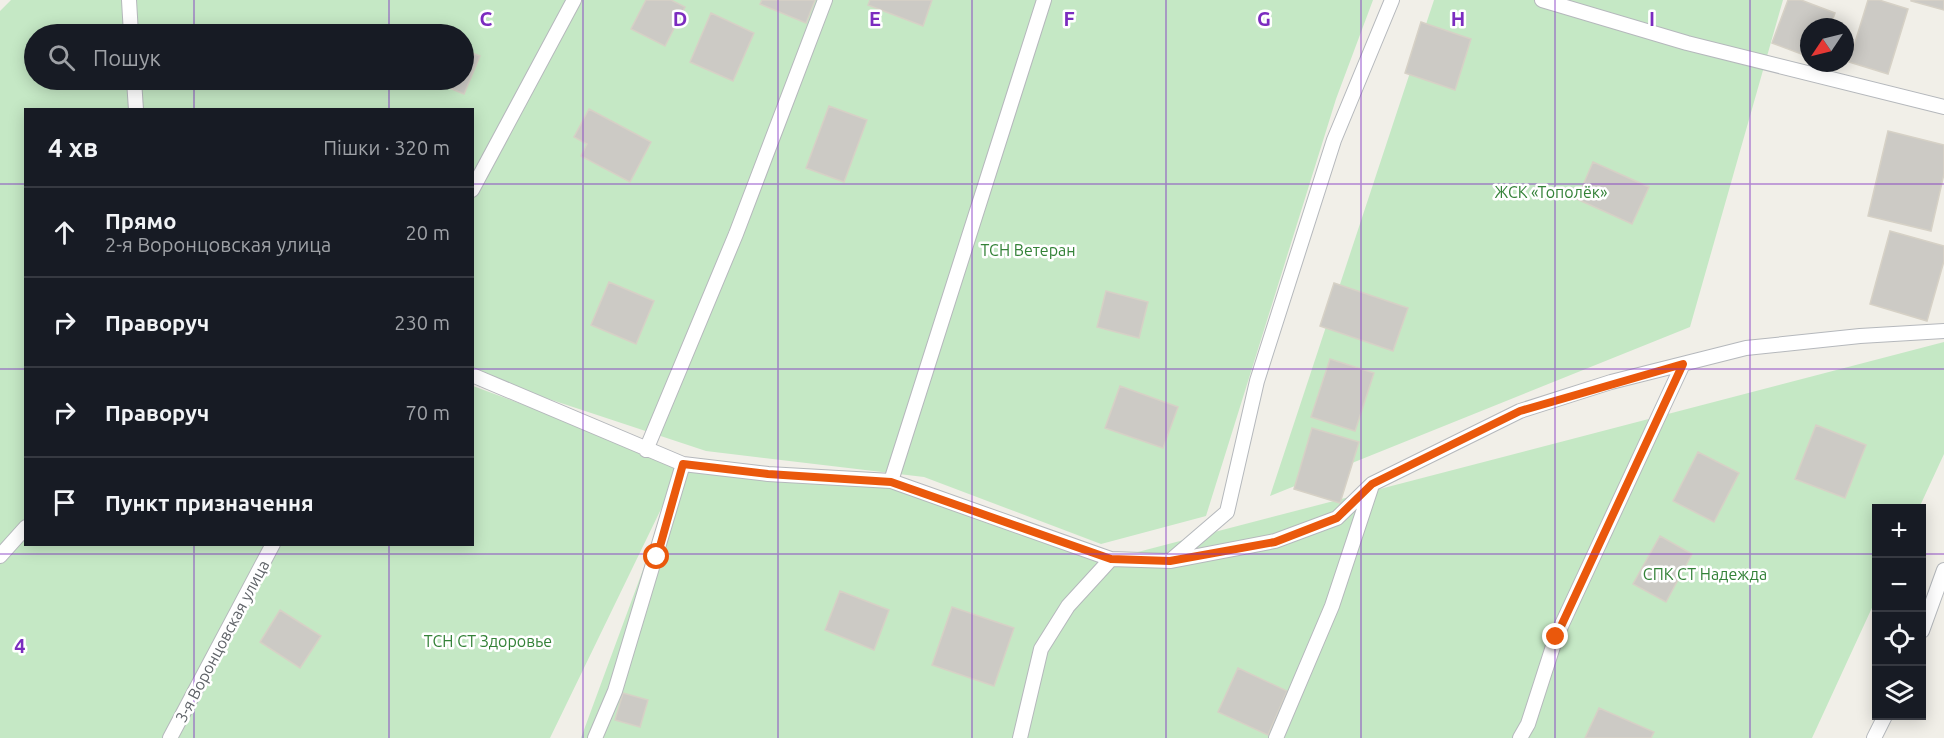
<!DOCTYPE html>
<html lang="uk">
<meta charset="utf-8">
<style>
body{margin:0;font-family:Ubuntu,sans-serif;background:#20242c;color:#f1f3f6}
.controls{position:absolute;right:18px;bottom:18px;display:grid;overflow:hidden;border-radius:0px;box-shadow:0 3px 15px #0003}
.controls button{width:54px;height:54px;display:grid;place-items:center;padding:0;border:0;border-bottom:2px solid #363941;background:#171b24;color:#f1f3f6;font:30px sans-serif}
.compass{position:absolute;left:1800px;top:18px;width:54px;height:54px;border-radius:50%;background:#171b24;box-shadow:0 3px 15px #0003;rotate:235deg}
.stop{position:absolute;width:18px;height:18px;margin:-14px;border:4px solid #ea580c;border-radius:50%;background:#fff}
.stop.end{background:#ea580c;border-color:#fff;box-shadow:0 2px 6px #0008}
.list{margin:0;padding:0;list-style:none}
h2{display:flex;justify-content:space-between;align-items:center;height:78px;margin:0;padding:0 24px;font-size:26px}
h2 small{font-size:20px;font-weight:400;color:#9ea1a6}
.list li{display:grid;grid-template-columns:39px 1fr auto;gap:18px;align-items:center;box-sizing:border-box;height:90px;padding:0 24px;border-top:2px solid #363941}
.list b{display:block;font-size:22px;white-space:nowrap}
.list p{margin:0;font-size:20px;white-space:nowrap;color:#9ea1a6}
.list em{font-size:20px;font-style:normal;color:#9ea1a6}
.icon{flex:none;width:33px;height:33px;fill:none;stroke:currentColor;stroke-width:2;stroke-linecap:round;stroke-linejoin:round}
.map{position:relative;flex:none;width:1944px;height:738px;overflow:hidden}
.search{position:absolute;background:#171b24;box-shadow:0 3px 15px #0003;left:24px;top:24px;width:450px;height:66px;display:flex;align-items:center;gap:15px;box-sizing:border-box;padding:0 21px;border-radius:33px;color:#9ea1a6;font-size:22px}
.panel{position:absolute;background:#171b24;box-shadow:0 3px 15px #0003;left:24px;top:108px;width:450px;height:438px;border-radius:0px}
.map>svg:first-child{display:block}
</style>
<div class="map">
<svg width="1944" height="738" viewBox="0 0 1944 738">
<rect width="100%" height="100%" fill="#f1efe8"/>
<!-- green -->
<path fill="#c5e8c5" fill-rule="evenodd" d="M 11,0 L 1373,0 L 1336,99 L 1206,516 L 1101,544 L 924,477 L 706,451 L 473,374 L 472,110 L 26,110 L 26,544 L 472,544 L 473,386 L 683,464 L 891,481 L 1111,559 L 1944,342 L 1944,454 L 1919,508 L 1876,508 L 1876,599 L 1812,738 L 581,738 L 679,472 L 550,738 L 0,738 L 0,11 ZM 34,34 L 464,34 L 464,80 L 34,80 Z
M 1434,0 L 1783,0 L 1690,327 L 1270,496 Z"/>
<!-- building -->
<path fill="#cccac5" stroke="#d6d1c6" stroke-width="1.5" d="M 646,0 L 671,0 L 685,7 L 665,46 L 631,29 Z
M 762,0 L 815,0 L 806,23 L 760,4 Z
M 870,0 L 932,0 L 923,26 L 868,5 Z
M 1788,0 L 1801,0 L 1835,13 L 1830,27 L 1809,27 L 1809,57 L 1772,43 Z
M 1868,0 L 1879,0 L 1908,9 L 1888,74 L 1849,62 Z
M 1911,0 L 1944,0 L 1944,10 L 1911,1 Z
M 711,13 L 754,33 L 733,81 L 690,62 Z
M 1421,22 L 1471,39 L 1455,90 L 1405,73 Z
M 464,50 L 480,56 L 464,94 L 430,80 L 464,80 Z
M 829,106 L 867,120 L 844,182 L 806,168 Z
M 589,109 L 651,142 L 630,182 L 581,156 L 587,144 L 574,137 Z
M 1888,131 L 1944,145 L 1944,174 L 1931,231 L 1868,216 Z
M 1593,162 L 1649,187 L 1632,224 L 1577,199 Z
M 1890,231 L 1944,246 L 1944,261 L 1927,321 L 1870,304 Z
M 609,282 L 654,301 L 636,344 L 591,325 Z
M 1334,283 L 1408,308 L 1393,351 L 1320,326 Z
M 1106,291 L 1148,302 L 1139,338 L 1097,327 Z
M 1330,359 L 1374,373 L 1355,431 L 1311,417 Z
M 1120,386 L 1178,407 L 1163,448 L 1105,428 Z
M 1816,425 L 1866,445 L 1845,498 L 1795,479 Z
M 1312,428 L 1359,442 L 1340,503 L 1294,489 Z
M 1698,452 L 1739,473 L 1714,522 L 1673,501 Z
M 1660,536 L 1692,554 L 1666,602 L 1633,584 Z
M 840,591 L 889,610 L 874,650 L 825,630 Z
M 952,607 L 1014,628 L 994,686 L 932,665 Z
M 280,610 L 321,636 L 300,668 L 260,642 Z
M 1238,668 L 1287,691 L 1268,735 L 1218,712 Z
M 623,693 L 648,700 L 640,727 L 615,720 Z
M 1599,708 L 1654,732 L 1651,738 L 1585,738 Z"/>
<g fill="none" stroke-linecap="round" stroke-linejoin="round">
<!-- service casing -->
<g stroke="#b5b8bc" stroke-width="16">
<path id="service" d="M 129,0 L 131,34
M 1542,0 L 1687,43 L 1944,107
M 134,80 L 136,110
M 472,190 L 574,0
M 472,375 L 683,464 L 768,474 L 891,481 L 1111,559 L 1171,561 L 1275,541 L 1337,518 L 1372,484 L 1520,411 L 1611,382 L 1746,348 L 1860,336 L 1944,331
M 646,450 L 736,234 L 825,0
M 891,481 L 1044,0
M 0,556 L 26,527
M 1171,560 L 1227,512 L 1257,381 L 1334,140 L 1392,0
M 1922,631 L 1944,570
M 170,738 L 273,544
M 595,738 L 615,691 L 683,464
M 1020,738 L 1041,649 L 1068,606 L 1111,559
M 1276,738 L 1332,606 L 1371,488
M 1520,738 L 1528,724 L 1556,637 L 1683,364
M 1874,738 L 1885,716"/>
</g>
<!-- service -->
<use href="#service" stroke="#fff" stroke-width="14"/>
</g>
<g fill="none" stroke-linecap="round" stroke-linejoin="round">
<!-- route -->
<path stroke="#ea580c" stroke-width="8" d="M 657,557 L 683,464 L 768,474 L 891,482 L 1111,559 L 1170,561 L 1275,542 L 1337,518 L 1372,484 L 1520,411 L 1683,364 L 1556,637"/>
</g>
<!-- grid -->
<path fill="none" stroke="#7b2cbf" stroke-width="1.5" stroke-opacity="0.55" d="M 194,0 L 194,34M 389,0 L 389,34M 583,0 L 583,738M 778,0 L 778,738M 972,0 L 972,738M 1166,0 L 1166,738M 1361,0 L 1361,738M 1555,0 L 1555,738M 1750,0 L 1750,738M 194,80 L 194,110M 389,80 L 389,110M 0,184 L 26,184M 472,184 L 1944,184M 0,369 L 26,369M 472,369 L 1944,369M 194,544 L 194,738M 389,544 L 389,738M 0,554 L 1876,554M 1922,554 L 1944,554"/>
<g text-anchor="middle" stroke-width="5" stroke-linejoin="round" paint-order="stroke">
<!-- park labels -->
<g font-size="16" fill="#348238" stroke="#fff">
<text x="1551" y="198">ЖСК «Тополёк»</text>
<text x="1028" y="256">ТСН Ветеран</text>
<text x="1705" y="580">СПК СТ Надежда</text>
<text x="488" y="647">ТСН СТ Здоровье</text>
</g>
<!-- street labels -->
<g font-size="16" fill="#5f6368" stroke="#fff">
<text transform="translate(222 641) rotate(-62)" y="6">3-я Воронцовская улица</text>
</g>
</g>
<g font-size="20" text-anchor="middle" font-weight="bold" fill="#7b2cbf" stroke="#fff" stroke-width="5" stroke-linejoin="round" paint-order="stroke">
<text x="486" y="26">C</text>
<text x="680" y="26">D</text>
<text x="875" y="26">E</text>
<text x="1069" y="26">F</text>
<text x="1264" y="26">G</text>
<text x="1458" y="26">H</text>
<text x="1652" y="26">I</text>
<text x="20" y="653">4</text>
</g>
</svg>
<div class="controls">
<button>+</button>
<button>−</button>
<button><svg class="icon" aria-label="locate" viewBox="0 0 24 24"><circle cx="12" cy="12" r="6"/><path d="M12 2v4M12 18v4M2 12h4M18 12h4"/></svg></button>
<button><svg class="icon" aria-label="layers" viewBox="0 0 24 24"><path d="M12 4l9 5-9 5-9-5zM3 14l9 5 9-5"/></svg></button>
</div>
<svg class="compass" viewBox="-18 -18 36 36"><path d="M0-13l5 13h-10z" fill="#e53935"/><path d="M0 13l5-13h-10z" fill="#9ea1a6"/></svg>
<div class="stop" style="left:657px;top:557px"></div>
<div class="stop end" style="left:1556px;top:637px"></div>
<div class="search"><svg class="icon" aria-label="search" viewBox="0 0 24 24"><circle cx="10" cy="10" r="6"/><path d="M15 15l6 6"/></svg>Пошук</div>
<section class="panel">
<h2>4 хв<small>Пішки · 320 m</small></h2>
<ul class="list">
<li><svg class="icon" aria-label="ahead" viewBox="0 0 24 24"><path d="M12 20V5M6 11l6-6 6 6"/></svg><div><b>Прямо</b><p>2-я Воронцовская улица</p></div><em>20 m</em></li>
<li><svg class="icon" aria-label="right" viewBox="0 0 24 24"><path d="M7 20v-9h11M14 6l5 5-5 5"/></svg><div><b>Праворуч</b></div><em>230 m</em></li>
<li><svg class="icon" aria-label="right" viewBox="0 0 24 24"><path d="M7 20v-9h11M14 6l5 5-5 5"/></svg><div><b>Праворуч</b></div><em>70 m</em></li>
<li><svg class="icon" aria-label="arrive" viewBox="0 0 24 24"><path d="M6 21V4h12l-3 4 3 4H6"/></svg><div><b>Пункт призначення</b></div></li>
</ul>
</section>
</div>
